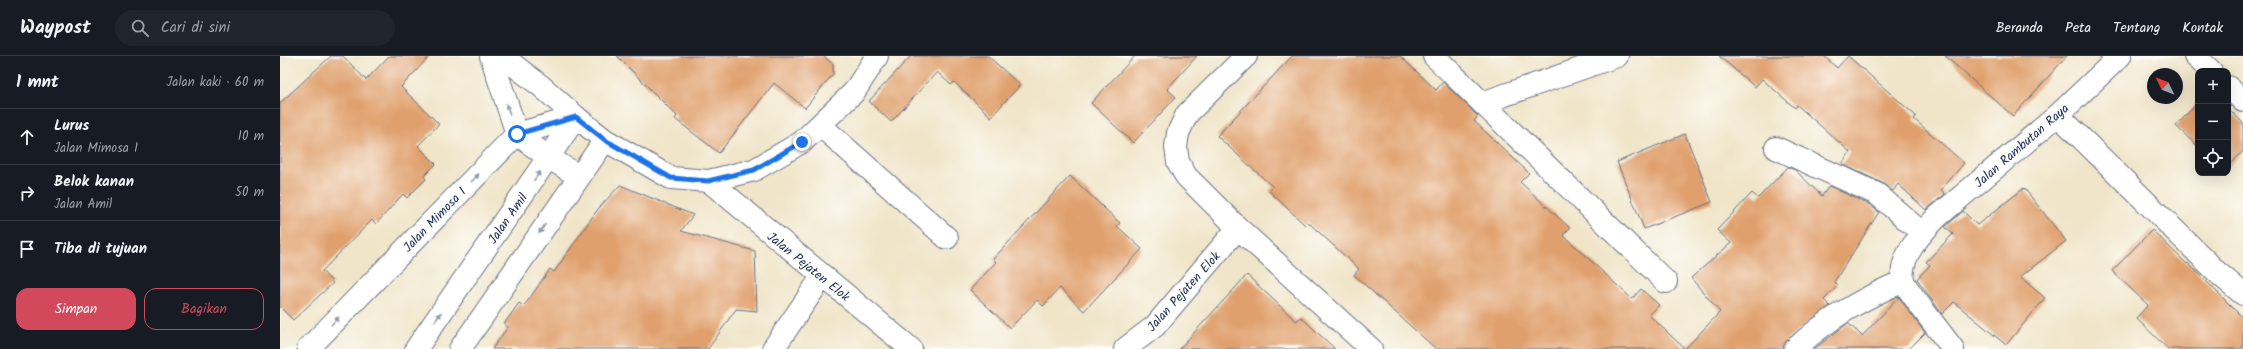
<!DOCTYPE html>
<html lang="id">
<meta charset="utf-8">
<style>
body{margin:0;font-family:Kalam,sans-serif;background:#20242c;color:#f1f3f6}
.controls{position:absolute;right:12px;top:12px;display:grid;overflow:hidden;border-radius:8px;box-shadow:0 4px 16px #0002}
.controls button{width:36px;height:36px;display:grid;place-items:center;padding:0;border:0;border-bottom:1px solid #363941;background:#171b24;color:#f1f3f6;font:20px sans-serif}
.compass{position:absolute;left:1867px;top:12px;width:36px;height:36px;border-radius:50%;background:#171b24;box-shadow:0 4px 16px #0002;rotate:313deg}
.stop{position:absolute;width:12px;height:12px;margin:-9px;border:3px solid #1a73e8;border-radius:50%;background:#fff}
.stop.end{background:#1a73e8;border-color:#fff;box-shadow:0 1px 4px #0008}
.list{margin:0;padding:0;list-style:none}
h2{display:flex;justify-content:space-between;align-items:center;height:52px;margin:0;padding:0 16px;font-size:17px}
h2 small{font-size:13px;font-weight:400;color:#9ea1a6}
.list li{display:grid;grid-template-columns:26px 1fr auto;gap:12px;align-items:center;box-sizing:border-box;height:56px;padding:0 16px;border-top:1px solid #363941}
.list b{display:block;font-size:15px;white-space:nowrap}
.list p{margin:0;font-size:13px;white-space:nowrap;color:#9ea1a6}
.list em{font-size:13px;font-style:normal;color:#9ea1a6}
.actions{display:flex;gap:8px;padding:12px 16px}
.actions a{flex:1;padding:9px 0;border:1px solid #d1495b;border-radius:12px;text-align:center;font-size:14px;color:#d1495b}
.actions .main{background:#d1495b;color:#fff}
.icon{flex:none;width:22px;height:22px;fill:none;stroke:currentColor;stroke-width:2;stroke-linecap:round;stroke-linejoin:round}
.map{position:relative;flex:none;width:1963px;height:293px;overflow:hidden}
header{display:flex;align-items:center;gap:24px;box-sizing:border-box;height:56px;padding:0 20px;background:#171b24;border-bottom:1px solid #363941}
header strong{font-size:19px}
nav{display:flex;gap:22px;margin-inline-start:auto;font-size:14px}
.search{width:280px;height:36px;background:#20242c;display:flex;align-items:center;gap:10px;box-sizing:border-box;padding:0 14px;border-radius:22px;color:#9ea1a6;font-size:15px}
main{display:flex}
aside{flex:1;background:#171b24}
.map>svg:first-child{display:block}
</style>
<header>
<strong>Waypost</strong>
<div class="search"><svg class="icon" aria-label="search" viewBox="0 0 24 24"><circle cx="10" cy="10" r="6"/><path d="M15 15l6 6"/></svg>Cari di sini</div>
<nav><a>Beranda</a><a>Peta</a><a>Tentang</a><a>Kontak</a></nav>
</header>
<main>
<aside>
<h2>1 mnt<small>Jalan kaki · 60 m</small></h2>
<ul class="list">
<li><svg class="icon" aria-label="ahead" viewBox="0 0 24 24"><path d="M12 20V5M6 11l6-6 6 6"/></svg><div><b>Lurus</b><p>Jalan Mimosa I</p></div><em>10 m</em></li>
<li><svg class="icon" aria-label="right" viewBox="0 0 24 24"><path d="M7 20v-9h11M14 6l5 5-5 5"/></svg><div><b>Belok kanan</b><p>Jalan Amil</p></div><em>50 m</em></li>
<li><svg class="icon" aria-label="arrive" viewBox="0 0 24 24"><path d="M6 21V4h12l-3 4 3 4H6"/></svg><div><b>Tiba di tujuan</b></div></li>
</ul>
<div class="actions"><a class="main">Simpan</a><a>Bagikan</a></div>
</aside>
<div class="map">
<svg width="1963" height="293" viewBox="0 0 1963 293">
<rect width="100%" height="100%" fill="#fdfcf7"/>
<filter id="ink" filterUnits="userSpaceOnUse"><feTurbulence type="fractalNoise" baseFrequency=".025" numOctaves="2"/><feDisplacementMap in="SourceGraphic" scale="8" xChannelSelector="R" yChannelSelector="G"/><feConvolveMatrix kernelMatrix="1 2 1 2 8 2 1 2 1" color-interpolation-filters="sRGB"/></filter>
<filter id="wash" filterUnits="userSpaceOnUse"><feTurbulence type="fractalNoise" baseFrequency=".012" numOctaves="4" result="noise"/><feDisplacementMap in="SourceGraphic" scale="16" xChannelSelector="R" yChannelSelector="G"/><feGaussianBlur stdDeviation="0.9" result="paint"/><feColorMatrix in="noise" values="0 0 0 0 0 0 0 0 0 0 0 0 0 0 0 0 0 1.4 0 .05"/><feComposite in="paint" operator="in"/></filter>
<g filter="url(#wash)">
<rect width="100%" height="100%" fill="#f0e5c9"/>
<g id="blocks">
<!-- building -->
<path fill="#e0a06d" d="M 51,0 L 63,0 L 86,24 L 109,0 L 150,0 L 121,31 L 159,68 L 138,90 L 156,108 L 144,120 L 146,123 L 127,142 L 123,138 L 96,168 L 92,164 L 42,215 L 53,227 L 13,264 L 0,251 L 0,47 Z
M 337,0 L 543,0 L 553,8 L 553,18 L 525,52 L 494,27 L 439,97 L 395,63 L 397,60 Z
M 631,0 L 708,0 L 740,29 L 711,61 L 674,26 L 671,29 L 657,16 L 611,66 L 589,45 Z
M 855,0 L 917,0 L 887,33 L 896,41 L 853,87 L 811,47 Z
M 1012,0 L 1120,0 L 1156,34 L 1163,26 L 1198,60 L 1194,65 L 1249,117 L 1240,126 L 1290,172 L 1283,179 L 1352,243 L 1361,233 L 1379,249 L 1369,259 L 1405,293 L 1440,256 L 1411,222 L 1451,187 L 1437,174 L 1472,137 L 1478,142 L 1508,111 L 1515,114 L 1542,140 L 1549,130 L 1590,149 L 1599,156 L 1554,226 L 1558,229 L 1544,244 L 1550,250 L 1507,284 L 1503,293 L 1156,293 L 1074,219 L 1079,213 L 1028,166 L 1025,169 L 989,135 L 993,131 L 937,80 Z
M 1439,0 L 1544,0 L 1557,12 L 1568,0 L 1636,60 L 1634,63 L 1684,107 L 1661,134 L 1665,138 L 1646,154 L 1618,128 L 1613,135 L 1602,127 L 1562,108 L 1570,96 L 1517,49 L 1515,52 L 1482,23 L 1475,31 Z
M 1665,0 L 1787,0 L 1733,60 Z
M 1918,46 L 1918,91 L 1896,70 Z
M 1948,52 L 1963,67 L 1963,95 L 1948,111 Z
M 1405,78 L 1432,146 L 1364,173 L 1337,106 Z
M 790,120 L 840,167 L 837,170 L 862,193 L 804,255 L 780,232 L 763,250 L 757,244 L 730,272 L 690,234 L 716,206 L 713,203 Z
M 340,129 L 413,159 L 401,175 L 475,195 L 477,255 L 456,253 L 428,293 L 212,293 L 228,271 L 224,268 L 239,247 L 243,250 L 247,246 L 270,213 L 274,216 L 318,153 Z
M 1744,132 L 1786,185 L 1740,221 L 1765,242 L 1726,289 L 1674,246 L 1662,258 L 1637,223 L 1650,209 L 1646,206 L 1673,178 L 1665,171 L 1683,155 L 1697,169 Z
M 1872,174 L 1907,208 L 1908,207 L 1963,262 L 1963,293 L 1888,293 L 1856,262 L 1868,249 L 1832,215 Z
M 967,219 L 1016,265 L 1021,261 L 1055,293 L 899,293 Z
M 1619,241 L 1645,277 L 1629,293 L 1534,293 L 1568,267 L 1582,280 Z"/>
</g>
</g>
<g filter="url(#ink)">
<use href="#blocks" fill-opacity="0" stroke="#666f83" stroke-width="1"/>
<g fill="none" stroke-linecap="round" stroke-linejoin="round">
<!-- minor casing -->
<g stroke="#666f83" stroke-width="24">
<path id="minor" d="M 211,0 L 237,78 L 269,102 L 299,120
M 222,0 L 261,30 L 296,61
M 966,0 L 907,58 L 898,77 L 896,91 L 898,106 L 906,120 L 958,172 L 1091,293
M 1154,0 L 1386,226
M 1915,0 L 1931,15
M 1948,31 L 1963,45
M 1202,47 L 1337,0
M 1778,59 L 1938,217 L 1963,238
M 540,69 L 667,182
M 1496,92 L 1597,138 L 1642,177
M 429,125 L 631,293
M 28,293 L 237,78 L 296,61
M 493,293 L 542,221
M 845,293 L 875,270 L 958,172
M 1515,293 C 1548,262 1582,243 1623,225
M 1673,293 C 1666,283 1624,231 1623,223 C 1619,200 1643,176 1657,161 L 1778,59 L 1840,0"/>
</g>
<!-- tertiary casing -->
<g stroke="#666f83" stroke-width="24">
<path id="tertiary" d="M 136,293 L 296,61 L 325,84 L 391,122 L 429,125 L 474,114 L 522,86 L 574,36 L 597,0
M 180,293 L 325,84"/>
</g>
<!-- minor -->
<use href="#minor" stroke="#fff" stroke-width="22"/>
<!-- tertiary -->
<use href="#tertiary" stroke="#fff" stroke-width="22"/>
</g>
<!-- one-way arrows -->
<defs><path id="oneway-solid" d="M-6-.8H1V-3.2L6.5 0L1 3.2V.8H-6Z"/></defs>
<g fill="#8d97ae">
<use href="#oneway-solid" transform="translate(228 53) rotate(-109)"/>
<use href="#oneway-solid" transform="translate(257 120) rotate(-55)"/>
<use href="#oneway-solid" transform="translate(195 122) rotate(-46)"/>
<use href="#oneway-solid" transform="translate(262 173) rotate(124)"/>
<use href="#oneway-solid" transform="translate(158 261) rotate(-55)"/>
<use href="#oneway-solid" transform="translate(55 265) rotate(-46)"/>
</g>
</g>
<g fill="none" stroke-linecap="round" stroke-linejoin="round" filter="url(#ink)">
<!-- route -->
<path stroke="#1a73e8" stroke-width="5" d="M 237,78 L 296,61 L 325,84 L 391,122 L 428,125 L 474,114 L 522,86"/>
</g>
<g text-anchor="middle" stroke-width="3" stroke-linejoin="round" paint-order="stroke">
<!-- street labels -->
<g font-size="13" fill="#1b2f5e" stroke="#fdfcf7">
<text transform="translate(1741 89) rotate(-41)" y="5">Jalan Rambutan Raya</text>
<text transform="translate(227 162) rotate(-55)" y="5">Jalan Amil</text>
<text transform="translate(154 163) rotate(-46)" y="5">Jalan Mimosa I</text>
<text transform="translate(529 210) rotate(39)" y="5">Jalan Pejaten Elok</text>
<text transform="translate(903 235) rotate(-48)" y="5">Jalan Pejaten Elok</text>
</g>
</g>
</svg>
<div class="controls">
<button>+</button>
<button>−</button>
<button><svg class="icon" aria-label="locate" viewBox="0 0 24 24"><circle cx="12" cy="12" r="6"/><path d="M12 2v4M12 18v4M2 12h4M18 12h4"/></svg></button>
</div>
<svg class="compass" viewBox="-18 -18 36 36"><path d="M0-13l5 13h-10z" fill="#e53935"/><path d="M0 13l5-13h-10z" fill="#9ea1a6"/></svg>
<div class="stop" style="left:237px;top:78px"></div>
<div class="stop end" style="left:522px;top:86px"></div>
</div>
</main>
